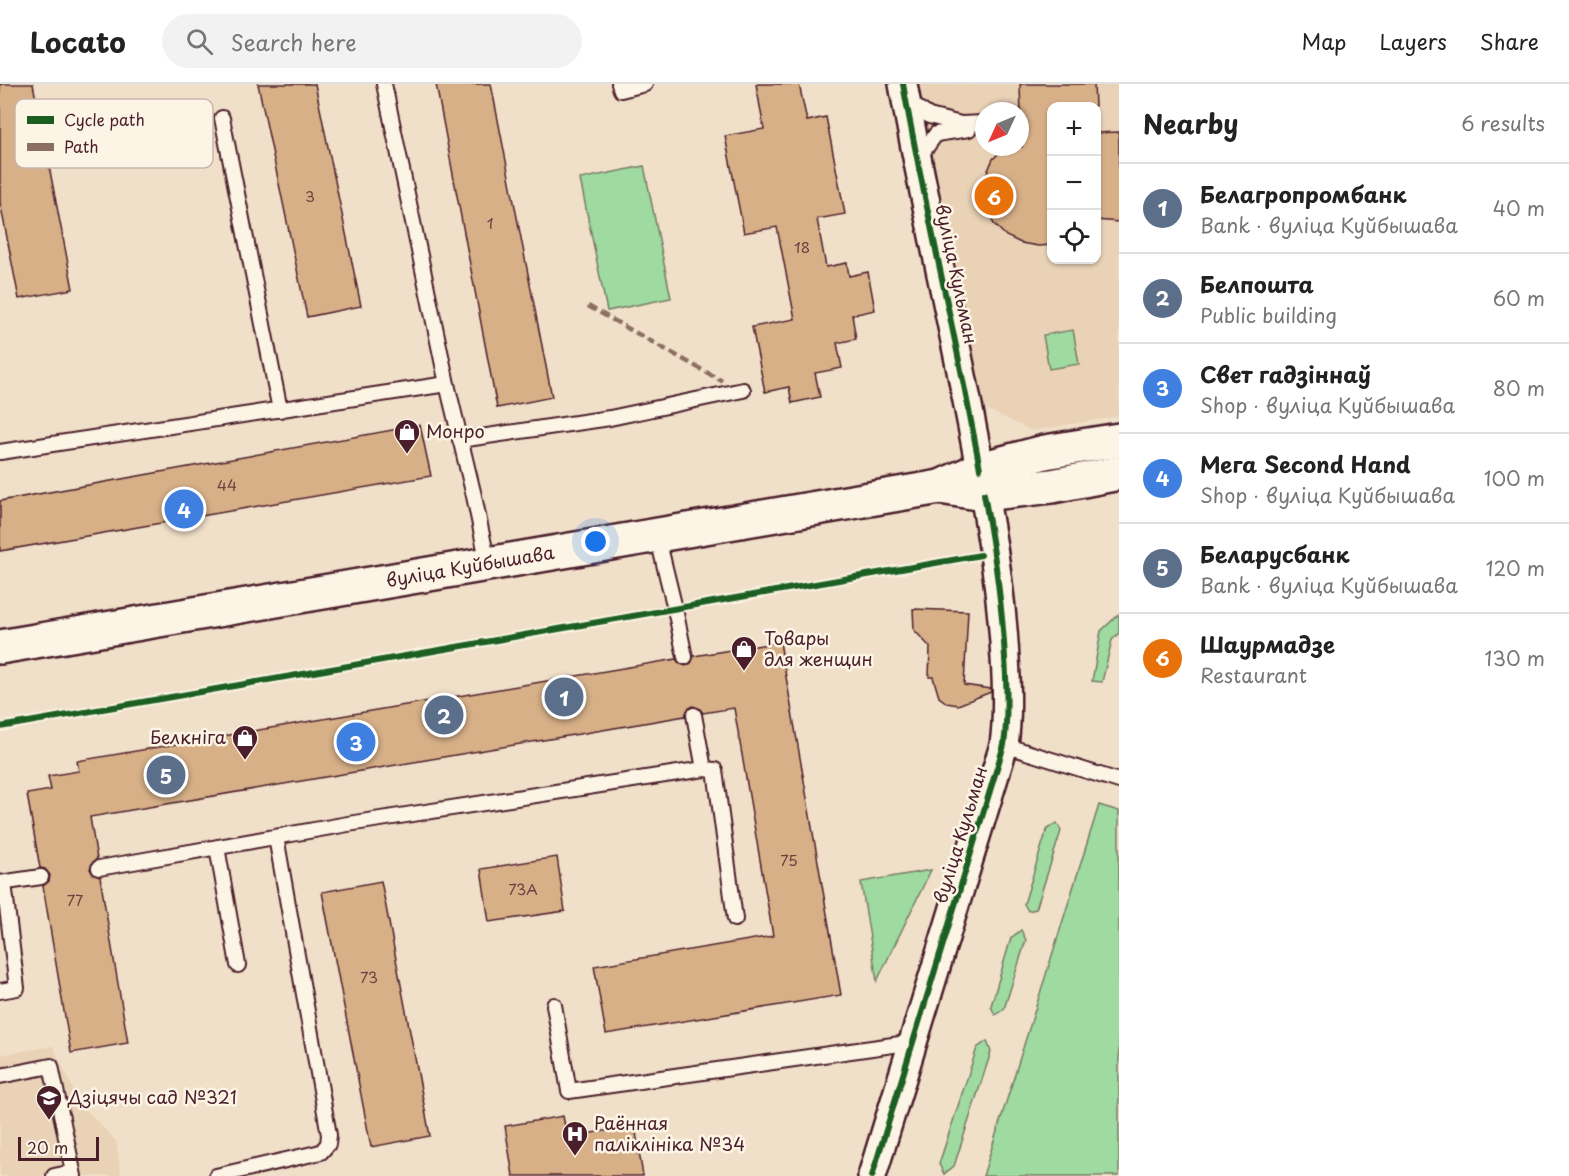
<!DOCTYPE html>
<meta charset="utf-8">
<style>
body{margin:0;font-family:"Playpen Sans",sans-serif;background:#f2f2f2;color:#222}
.controls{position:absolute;right:18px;top:18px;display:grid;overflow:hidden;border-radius:12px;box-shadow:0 2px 4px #0004}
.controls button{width:54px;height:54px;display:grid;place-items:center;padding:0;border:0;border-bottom:2px solid #e0e0e0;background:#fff;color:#222;font:30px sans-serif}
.compass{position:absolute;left:975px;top:18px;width:54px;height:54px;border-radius:50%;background:#fff;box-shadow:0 2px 4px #0004;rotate:226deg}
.scale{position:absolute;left:18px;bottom:15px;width:81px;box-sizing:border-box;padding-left:6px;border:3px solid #4a1f2b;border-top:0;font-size:16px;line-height:21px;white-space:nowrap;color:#4a1f2b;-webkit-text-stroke:4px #fcf5e5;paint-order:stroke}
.you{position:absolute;left:596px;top:458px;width:21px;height:21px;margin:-15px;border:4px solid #fff;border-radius:50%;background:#1a73e8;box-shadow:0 0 0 9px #1a73e833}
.badge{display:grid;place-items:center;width:39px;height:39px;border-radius:50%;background:#4a1f2b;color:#fff;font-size:20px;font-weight:700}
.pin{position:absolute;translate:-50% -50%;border:3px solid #fff;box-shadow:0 2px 6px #0006}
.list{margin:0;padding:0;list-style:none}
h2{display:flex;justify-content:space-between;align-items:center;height:78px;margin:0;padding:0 24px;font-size:26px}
h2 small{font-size:20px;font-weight:400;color:#767676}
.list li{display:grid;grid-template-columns:39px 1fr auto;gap:18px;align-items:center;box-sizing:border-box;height:90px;padding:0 24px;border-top:2px solid #e0e0e0}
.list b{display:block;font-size:22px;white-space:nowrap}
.list p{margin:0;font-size:20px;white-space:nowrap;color:#767676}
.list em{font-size:20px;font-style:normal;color:#767676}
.icon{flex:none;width:33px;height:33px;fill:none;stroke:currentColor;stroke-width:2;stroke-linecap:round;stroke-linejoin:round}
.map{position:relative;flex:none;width:1119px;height:1092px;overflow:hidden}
header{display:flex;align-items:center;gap:36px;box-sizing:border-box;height:84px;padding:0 30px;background:#fff;border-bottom:2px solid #e0e0e0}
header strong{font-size:28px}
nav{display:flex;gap:33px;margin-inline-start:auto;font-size:21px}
.search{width:420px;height:54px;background:#f2f2f2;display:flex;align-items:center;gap:15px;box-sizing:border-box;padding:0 21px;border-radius:33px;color:#767676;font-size:22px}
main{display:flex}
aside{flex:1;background:#fff}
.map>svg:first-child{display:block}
</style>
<header>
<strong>Locato</strong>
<div class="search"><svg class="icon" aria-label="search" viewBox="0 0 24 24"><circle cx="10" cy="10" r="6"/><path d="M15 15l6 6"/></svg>Search here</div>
<nav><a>Map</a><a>Layers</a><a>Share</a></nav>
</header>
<main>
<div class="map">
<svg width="1119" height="1092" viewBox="0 0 1119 1092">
<rect width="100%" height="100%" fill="#f1e0c9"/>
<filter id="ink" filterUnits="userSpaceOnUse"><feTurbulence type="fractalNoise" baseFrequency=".0167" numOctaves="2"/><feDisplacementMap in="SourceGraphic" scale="12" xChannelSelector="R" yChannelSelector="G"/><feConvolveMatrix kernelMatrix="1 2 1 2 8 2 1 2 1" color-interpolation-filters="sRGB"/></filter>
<g filter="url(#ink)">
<!-- built -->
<path fill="#e9d2b6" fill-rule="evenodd" d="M 915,0 L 1119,0 L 1119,332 L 1032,347 L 984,324 ZM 1052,22 L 1096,22 L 1096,176 L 1052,176 ZM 984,27 L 1020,27 L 1020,63 L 984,63 Z
M 53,962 L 79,1018 L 116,1057 L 121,1092 L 0,1092 L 0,971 Z"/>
<!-- green -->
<path fill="#9fdaa0" stroke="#747c66" stroke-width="1.5" d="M 644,82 L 671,214 L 607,227 L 580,95 Z
M 1073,246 L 1079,280 L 1049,285 L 1043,251 Z
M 1119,530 L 1119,549 L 1112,556 L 1102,598 L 1092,597 L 1101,547 Z
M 1099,721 L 1119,727 L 1119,1092 L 983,1092 Z
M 1057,739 L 1061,747 L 1036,825 L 1028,827 L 1024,820 L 1047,745 Z
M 931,786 L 877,897 L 861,798 Z
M 1021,846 L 1026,856 L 1004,925 L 995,931 L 991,922 L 1011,854 Z
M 987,957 L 991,968 L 954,1082 L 944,1090 L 939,1080 L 977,964 Z"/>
<!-- building -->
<path fill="#d7b088" stroke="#4a1f2b" stroke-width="1.5" d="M 0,0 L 33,0 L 73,205 L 19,215 L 0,118 Z
M 258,0 L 315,0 L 361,222 L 307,233 Z
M 436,0 L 491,0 L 552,313 L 497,324 Z
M 756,0 L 799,0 L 807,37 L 826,33 L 845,130 L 817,135 L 826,183 L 847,179 L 849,192 L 868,188 L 875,226 L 852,231 L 856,255 L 837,259 L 842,284 L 815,289 L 820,313 L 792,319 L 789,303 L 765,308 L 752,243 L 795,235 L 777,143 L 744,149 L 725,52 L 764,45 Z
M 1020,0 L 1094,0 L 1095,22 L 1052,22 L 1052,161 L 1038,162 L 1021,159 L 1006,152 L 994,140 L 986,124 L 983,108 L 986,91 L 993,75 L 1005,63 L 1022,63 Z
M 1119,48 L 1119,138 L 1096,136 L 1096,49 Z
M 420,341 L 431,392 L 0,467 L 0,417 Z
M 913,525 L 968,527 L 964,601 L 991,605 L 991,608 L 958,621 L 947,619 L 939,613 L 933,593 L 929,593 L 930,563 L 914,546 Z
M 780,558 L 841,911 L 606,950 L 594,882 L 773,852 L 734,624 L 703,629 L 700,625 L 693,622 L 688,625 L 685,632 L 90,733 L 97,775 L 93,778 L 90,785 L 93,790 L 100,793 L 128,959 L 71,969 L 43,802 L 49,797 L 50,791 L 45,785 L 40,784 L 27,710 L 51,706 L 48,692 L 79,687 L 77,677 L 676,575 L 679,579 L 686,582 L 691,579 L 694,572 Z
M 557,773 L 565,827 L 489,838 L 481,785 Z
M 381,797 L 430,1052 L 371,1063 L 322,808 Z
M 563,1032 L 567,1053 L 635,1042 L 643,1092 L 513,1092 L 505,1042 Z"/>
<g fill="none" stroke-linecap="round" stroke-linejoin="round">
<!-- service casing -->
<g stroke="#4a1f2b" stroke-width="18">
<path id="service" d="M 384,0 L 447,300
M 619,0 L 621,6 L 645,0
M 907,17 L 929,32 L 961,40 L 984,39
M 222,34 L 280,326
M 918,75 L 936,50 L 969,45
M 460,356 L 610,334 L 743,306
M 0,368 L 447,300 L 474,412 L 488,480
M 657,451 L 675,525 L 685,573
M 694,631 L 704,685
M 1004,661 L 1119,697
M 217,763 L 238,881
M 99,784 L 348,740 L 704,685 L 715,686 L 735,835
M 0,799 L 41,793
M 0,907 L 17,904 L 4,799
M 554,921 L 569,1007 L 914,958
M 0,992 L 51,982 L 74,1092
M 54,1092 L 73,1088
M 216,1092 L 321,1068 L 328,1060 L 329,1051 L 276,753"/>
</g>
<!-- minor casing -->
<g stroke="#4a1f2b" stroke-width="32">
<path id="minor" d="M 903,0 C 926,129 957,256 980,385
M 872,1092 L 1004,661 C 1008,632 1007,604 1005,574 C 1002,519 994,464 984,410"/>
</g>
<!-- secondary casing -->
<g stroke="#4a1f2b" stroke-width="38">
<g id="secondary">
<path d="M 940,403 L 984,410 L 1052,402 L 1119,389"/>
<path id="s1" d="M 0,563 L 940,403 L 980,385 L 1045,368 L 1119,356"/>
</g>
</g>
<!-- service -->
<use href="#service" stroke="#fcf5e5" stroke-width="14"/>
<!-- minor -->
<use href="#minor" stroke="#fcf5e5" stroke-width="27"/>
<!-- secondary -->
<use href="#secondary" stroke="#fcf5e5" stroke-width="33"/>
<!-- quiet -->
<path stroke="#8d6e63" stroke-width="4.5" stroke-dasharray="9 4.5" stroke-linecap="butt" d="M 588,222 L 722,297"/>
<!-- cycleway casing -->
<g stroke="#fcf5e5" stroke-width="10">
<path id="cycleway" d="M 903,0 C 926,129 957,256 980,385
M 0,643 L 981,471
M 872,1092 L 1004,661 C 1008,632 1007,604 1005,574 C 1002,519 994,464 984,410"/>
</g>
<!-- cycleway -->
<use href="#cycleway" stroke="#1b5e20" stroke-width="6"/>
</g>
</g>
<!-- icons -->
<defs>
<g id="shop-pin" transform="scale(1.35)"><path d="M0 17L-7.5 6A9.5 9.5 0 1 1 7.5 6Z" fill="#4a1f2b" stroke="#fcf5e5"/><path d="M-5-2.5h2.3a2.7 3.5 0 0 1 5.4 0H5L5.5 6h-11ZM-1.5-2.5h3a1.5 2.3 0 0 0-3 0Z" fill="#fff"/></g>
<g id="school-pin" transform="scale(1.35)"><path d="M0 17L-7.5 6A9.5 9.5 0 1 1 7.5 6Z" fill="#4a1f2b" stroke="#fcf5e5"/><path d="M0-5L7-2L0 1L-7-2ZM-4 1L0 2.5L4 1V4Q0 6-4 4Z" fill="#fff"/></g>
<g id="hospital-pin" transform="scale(1.35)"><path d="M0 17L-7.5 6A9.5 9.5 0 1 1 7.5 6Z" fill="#4a1f2b" stroke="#fcf5e5"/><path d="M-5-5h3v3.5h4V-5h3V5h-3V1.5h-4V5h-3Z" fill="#fff"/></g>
</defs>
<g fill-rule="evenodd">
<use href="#shop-pin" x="407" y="348"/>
<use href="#shop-pin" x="744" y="565"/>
<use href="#shop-pin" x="245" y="654"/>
<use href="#school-pin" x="49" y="1014"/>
<use href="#hospital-pin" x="575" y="1050"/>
</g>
<g text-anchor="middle" stroke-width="5" stroke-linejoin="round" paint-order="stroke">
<!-- number labels -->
<g font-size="15" fill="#6d4342">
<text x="310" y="118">3</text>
<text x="490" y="145">1</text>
<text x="802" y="169">18</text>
<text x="227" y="407">44</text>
<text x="789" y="782">75</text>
<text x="523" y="811">73А</text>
<text x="75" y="822">77</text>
<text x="369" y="899">73</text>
</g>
<!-- street labels -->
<g font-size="18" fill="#4a1f2b" stroke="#fcf5e5">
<text transform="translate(956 190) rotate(78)" y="6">вуліца Кульман</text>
<text dy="6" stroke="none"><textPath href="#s1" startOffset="477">вуліца Куйбышава</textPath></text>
<text transform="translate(961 751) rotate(-73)" y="6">вуліца Кульман</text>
</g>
<!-- poi labels -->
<g font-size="18" fill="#4a1f2b" stroke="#fcf5e5" text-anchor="start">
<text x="426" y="354">Монро</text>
<text x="764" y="561">Товары<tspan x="764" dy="21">для женщин</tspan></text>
<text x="226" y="660" text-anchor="end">Белкніга</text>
<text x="68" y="1020">Дзіцячы сад №321</text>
<text x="594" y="1046">Раённая<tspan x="594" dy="21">паліклініка №34</tspan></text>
</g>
</g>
<!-- legend -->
<rect x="15" y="15" width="198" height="69" rx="9" fill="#fcf5e5" stroke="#c7b5ad" stroke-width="1.5"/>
<rect x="27" y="32" width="27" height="8" fill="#1b5e20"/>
<rect x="27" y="59" width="27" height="8" fill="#8d6e63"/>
<g font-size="16" fill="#4a1f2b">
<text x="64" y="42">Cycle path</text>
<text x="64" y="69">Path</text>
</g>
</svg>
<div class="controls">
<button>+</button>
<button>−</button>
<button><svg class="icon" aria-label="locate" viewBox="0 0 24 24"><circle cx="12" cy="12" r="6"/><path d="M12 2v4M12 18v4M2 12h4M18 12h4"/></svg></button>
</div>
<svg class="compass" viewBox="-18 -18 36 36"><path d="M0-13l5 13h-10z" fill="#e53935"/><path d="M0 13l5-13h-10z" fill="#767676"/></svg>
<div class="scale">20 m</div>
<div class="you"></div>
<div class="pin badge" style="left:564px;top:613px;background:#5c6f8a">1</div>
<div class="pin badge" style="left:444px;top:631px;background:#5c6f8a">2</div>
<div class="pin badge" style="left:356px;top:658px;background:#3f7fe0">3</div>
<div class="pin badge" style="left:184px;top:425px;background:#3f7fe0">4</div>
<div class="pin badge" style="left:166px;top:691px;background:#5c6f8a">5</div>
<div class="pin badge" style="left:994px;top:112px;background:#e8710a">6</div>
</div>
<aside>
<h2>Nearby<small>6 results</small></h2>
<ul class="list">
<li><span class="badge" style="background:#5c6f8a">1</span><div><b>Белагропромбанк</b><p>Bank · вуліца Куйбышава</p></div><em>40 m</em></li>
<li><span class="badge" style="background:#5c6f8a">2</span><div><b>Белпошта</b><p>Public building</p></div><em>60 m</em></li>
<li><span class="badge" style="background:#3f7fe0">3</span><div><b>Свет гадзіннаў</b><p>Shop · вуліца Куйбышава</p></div><em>80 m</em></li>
<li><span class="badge" style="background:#3f7fe0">4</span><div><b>Мега Second Hand</b><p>Shop · вуліца Куйбышава</p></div><em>100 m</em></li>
<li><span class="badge" style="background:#5c6f8a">5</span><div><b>Беларусбанк</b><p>Bank · вуліца Куйбышава</p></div><em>120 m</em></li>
<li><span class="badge" style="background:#e8710a">6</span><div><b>Шаурмадзе</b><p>Restaurant</p></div><em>130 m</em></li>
</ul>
</aside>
</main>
